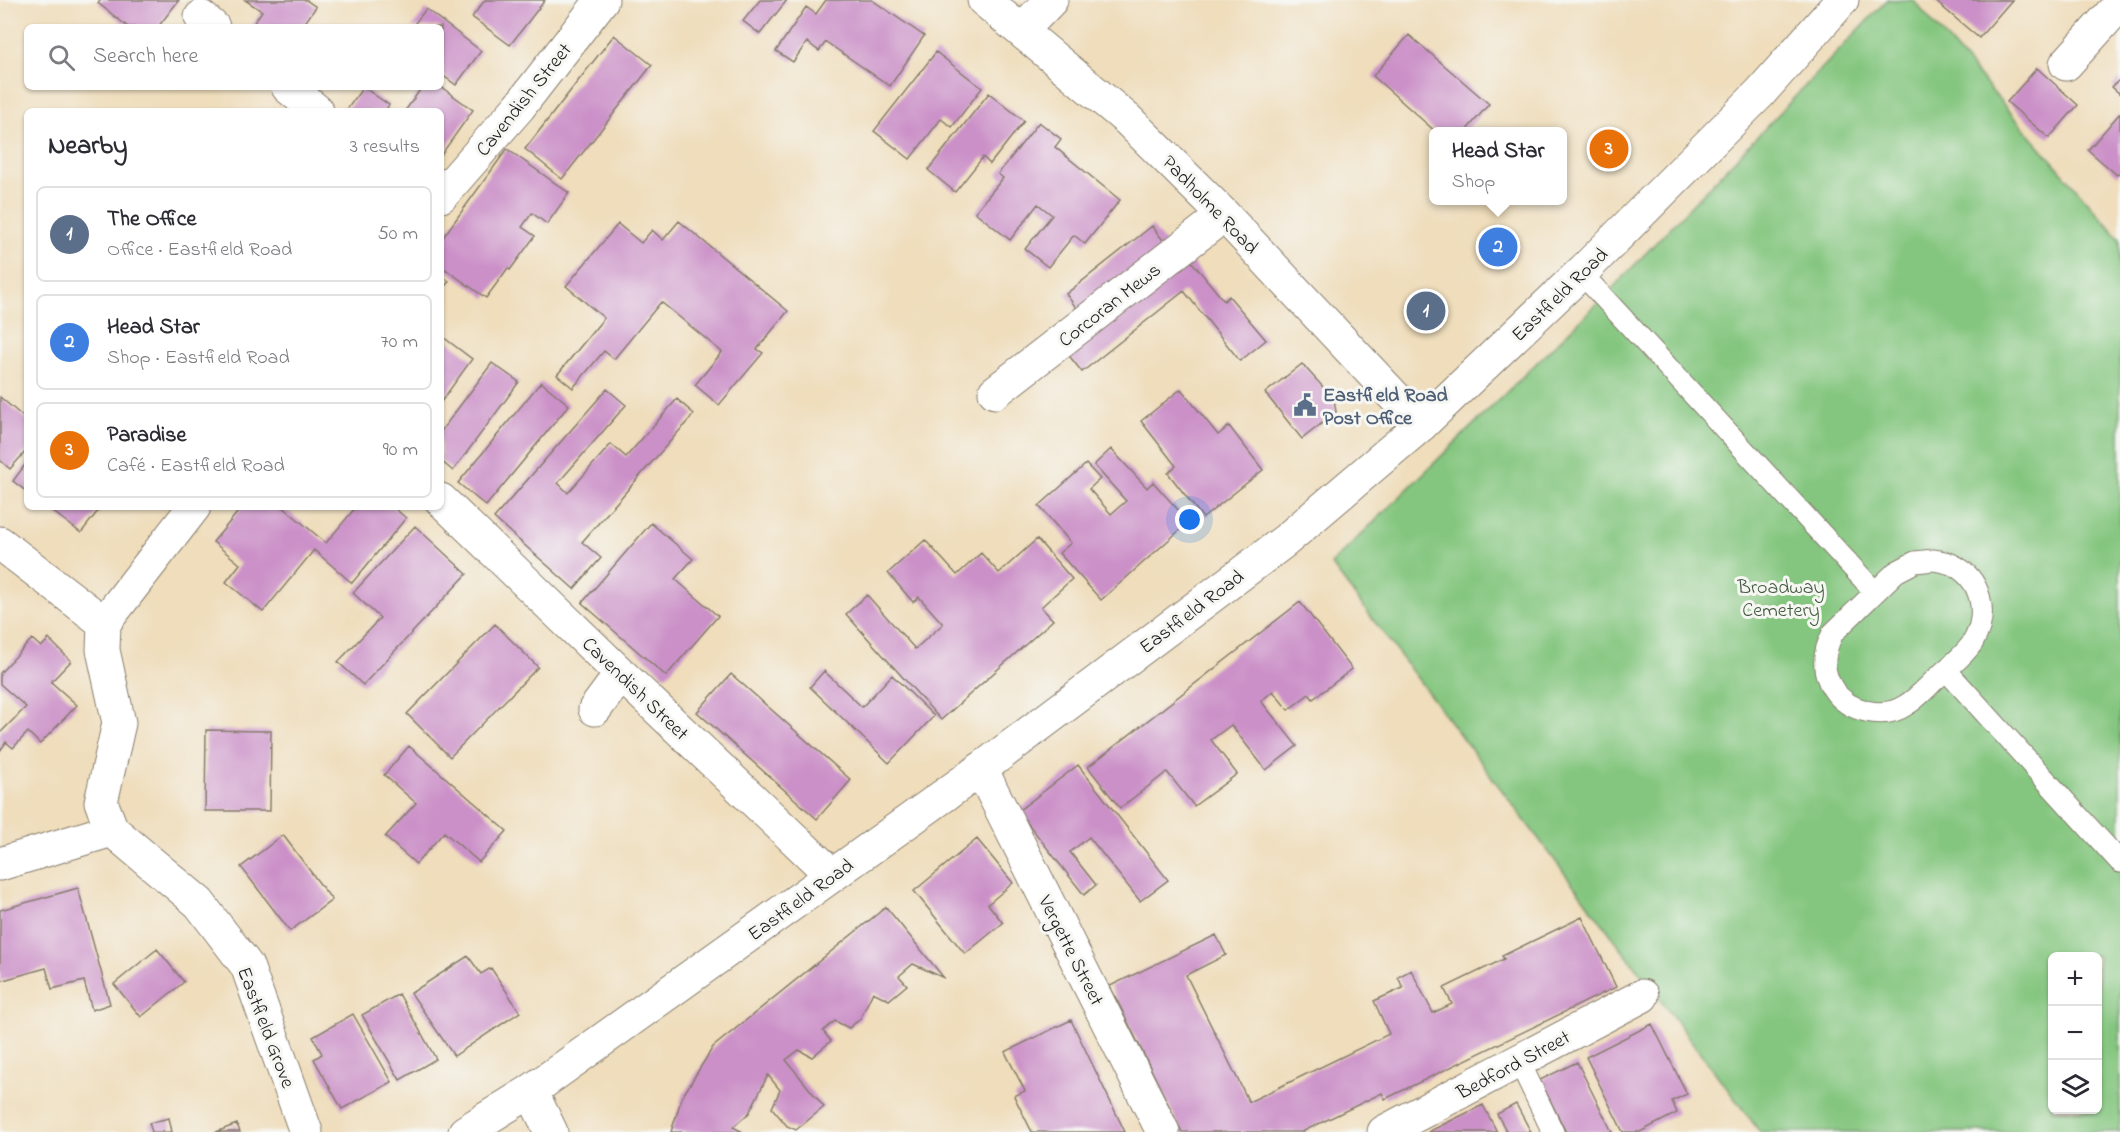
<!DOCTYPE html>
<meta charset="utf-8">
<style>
body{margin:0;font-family:"Indie Flower",sans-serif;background:#f2f2f3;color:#2b2b33}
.controls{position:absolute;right:18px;bottom:18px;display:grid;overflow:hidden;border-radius:9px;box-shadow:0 2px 4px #0004}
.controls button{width:54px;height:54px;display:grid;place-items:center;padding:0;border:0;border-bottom:2px solid #e1e1e2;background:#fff;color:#2b2b33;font:30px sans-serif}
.you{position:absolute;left:1190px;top:520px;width:21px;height:21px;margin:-15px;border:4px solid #fff;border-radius:50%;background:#1a73e8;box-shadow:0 0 0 9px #1a73e833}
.badge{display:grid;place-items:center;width:39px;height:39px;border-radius:50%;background:#7c3aed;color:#fff;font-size:20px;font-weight:700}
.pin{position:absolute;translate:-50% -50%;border:3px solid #fff;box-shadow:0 2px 6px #0006}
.popup{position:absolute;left:1429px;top:127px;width:138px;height:78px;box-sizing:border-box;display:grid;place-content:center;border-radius:9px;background:#fff;filter:drop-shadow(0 2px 4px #0005);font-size:20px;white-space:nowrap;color:#7c7c81}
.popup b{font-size:22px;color:#2b2b33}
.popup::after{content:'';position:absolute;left:50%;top:100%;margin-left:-12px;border:12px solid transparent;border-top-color:#fff}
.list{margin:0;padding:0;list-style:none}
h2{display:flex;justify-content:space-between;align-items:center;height:78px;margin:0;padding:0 24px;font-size:26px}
h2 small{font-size:20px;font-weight:400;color:#7c7c81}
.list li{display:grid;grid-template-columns:39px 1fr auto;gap:18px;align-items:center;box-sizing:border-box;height:96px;margin:0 12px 12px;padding:0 12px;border:2px solid #e1e1e2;border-radius:9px}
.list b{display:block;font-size:22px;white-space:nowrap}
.list p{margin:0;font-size:20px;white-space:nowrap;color:#7c7c81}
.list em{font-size:20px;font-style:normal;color:#7c7c81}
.icon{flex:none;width:33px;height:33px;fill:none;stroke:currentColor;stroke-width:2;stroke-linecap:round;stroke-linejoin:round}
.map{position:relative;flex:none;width:2120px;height:1132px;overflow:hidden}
.search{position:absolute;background:#fff;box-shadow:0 2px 4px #0004;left:24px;top:24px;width:420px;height:66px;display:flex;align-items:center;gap:15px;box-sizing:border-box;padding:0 21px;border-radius:9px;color:#7c7c81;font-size:22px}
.panel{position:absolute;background:#fff;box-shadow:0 2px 4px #0004;left:24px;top:108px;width:420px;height:402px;border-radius:9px}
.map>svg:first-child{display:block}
</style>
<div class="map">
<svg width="2120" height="1132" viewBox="0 0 2120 1132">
<rect width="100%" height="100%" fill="#f6f6f2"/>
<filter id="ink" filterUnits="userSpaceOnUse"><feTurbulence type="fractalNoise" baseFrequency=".0167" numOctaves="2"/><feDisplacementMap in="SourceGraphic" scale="12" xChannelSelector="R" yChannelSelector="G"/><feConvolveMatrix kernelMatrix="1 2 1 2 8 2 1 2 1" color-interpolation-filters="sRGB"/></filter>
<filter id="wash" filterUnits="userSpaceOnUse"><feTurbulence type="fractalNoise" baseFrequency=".008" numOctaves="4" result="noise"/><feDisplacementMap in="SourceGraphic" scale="24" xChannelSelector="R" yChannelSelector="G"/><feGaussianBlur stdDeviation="1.35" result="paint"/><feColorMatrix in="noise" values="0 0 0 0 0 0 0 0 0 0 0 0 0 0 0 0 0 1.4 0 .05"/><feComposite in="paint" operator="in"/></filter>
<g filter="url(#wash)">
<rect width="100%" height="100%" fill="#efddbb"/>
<!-- green -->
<path fill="#84c67f" stroke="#50714e" stroke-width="1.5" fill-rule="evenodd" d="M 1887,0 L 1913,0 L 2120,239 L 2120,1132 L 1760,1132 L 1331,564 L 1605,296 ZM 2052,956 L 2098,956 L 2098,1110 L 2052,1110 Z"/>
<g id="blocks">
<!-- building -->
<path fill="#cb90c8" d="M 101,0 L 179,0 L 158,27 L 128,27 L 98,3 Z
M 245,0 L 306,0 L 316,7 L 302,27 L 251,27 L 262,11 Z
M 485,0 L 545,0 L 510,45 L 472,17 Z
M 760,0 L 787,0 L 760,34 L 743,21 Z
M 826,0 L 872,0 L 924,36 L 890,86 L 826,42 L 819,51 L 807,42 L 793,62 L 776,51 L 806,7 L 816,14 Z
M 1934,0 L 2012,0 L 1979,38 Z
M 426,9 L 481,51 L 456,85 L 441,74 L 441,27 L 412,27 Z
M 614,35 L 652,65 L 562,179 L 525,149 Z
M 1409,35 L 1489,104 L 1465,132 L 1436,132 L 1373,76 Z
M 936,52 L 982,88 L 952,127 L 941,119 L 910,159 L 874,131 Z
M 2037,68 L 2078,105 L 2049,138 L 2007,102 Z
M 2120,79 L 2120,94 L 2112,87 Z
M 363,87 L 389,105 L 385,111 L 346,111 Z
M 422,87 L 441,87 L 473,110 L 441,155 L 441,111 L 405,111 Z
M 989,93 L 1024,121 L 990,164 L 983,157 L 955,192 L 928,170 Z
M 2120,113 L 2120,172 L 2117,175 L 2088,150 Z
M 1039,122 L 1061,139 L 1055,147 L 1120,200 L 1085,244 L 1074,235 L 1048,267 L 1025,249 L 1052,215 L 1038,204 L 1010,240 L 975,212 L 1003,178 L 998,174 Z
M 507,149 L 569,193 L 547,224 L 532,213 L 522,227 L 535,236 L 510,270 L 508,268 L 486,298 L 441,266 L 441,240 Z
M 679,221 L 788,311 L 757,349 L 763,353 L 719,405 L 695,385 L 722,352 L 661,302 L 614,359 L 604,351 L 573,388 L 557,375 L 604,318 L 566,286 L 618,224 L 641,243 L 652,230 L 663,240 Z
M 1152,226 L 1169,248 L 1083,317 L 1066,294 Z
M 1188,257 L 1224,301 L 1229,296 L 1266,340 L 1240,361 L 1184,291 L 1082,372 L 1067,353 Z
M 441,276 L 449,281 L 441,292 Z
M 443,337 L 472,359 L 441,402 L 441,340 Z
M 492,363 L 519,382 L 453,471 L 441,461 L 441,431 Z
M 1302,364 L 1334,399 L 1336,412 L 1302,439 L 1265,393 Z
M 541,382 L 569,405 L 486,506 L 458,483 Z
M 607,389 L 626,405 L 558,483 L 568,493 L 611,444 L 626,457 L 677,399 L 694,414 L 582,542 L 601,558 L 574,589 L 494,518 Z
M 1181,389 L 1218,435 L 1229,426 L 1263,470 L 1203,518 L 1168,473 L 1176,466 L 1141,421 Z
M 0,397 L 27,420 L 27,450 L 10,469 L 0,460 Z
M 1111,449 L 1147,488 L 1153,482 L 1189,522 L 1101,600 L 1059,553 L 1071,543 L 1039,506 L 1086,464 L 1100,479 L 1089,489 L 1111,514 L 1126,501 L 1094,465 Z
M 27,462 L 27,492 L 13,481 Z
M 47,507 L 101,507 L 81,533 Z
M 242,507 L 283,507 L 326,543 L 356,507 L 393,507 L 406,518 L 352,583 L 314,550 L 263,612 L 226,582 L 240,564 L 213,542 Z
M 651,523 L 693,559 L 675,579 L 718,616 L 666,676 L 582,603 Z
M 415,526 L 467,574 L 363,685 L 338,662 L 380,618 L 353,593 Z
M 1037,539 L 1072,579 L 1041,607 L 1053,620 L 941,720 L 846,614 L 867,595 L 915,649 L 943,624 L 919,597 L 913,602 L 888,573 L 925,540 L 957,575 L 981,553 L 999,573 Z
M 1300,602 L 1352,669 L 1313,699 L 1309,694 L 1288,710 L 1273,691 L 1261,701 L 1297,746 L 1266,770 L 1231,725 L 1211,740 L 1237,774 L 1194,806 L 1167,772 L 1120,808 L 1088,767 Z
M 495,624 L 538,667 L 450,757 L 407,714 Z
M 32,639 L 41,647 L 49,639 L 71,661 L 51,682 L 77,705 L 40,744 L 28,732 L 13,748 L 6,742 L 0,751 L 0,733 L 26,707 L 0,684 L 0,673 Z
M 824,671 L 862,707 L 892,675 L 934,716 L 889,763 L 810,687 Z
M 731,674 L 851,780 L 817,819 L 697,712 Z
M 206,730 L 271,731 L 270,811 L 205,811 Z
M 409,746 L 507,831 L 479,862 L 444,832 L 416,864 L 385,837 L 416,803 L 384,775 Z
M 1078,765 L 1168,880 L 1140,901 L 1089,837 L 1070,852 L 1096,885 L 1084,895 L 1018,811 Z
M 283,835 L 332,900 L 290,931 L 241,867 Z
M 977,839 L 1013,883 L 988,904 L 1003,923 L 965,954 L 914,891 Z
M 78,888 L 110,1004 L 92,1010 L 84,981 L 52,989 L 46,968 L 0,981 L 0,910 Z
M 886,907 L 944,978 L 913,964 L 899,976 L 907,985 L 889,1000 L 873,992 L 860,1019 L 849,1028 L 835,1021 L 823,1031 L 831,1041 L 812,1057 L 799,1050 L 786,1060 L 824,1107 L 796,1130 L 787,1126 L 772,1108 L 780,1090 L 768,1075 L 749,1113 L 733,1127 L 743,1132 L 671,1132 L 682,1097 L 713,1047 Z
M 1582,917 L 1616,987 L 1385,1099 L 1382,1093 L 1302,1132 L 1182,1132 L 1110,986 L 1216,935 L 1226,955 L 1186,975 L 1249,1102 L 1389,1034 L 1374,1001 L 1403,988 L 1398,977 L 1411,970 L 1433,1013 L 1452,1004 L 1444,988 L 1504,959 L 1502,956 Z
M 157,949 L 184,982 L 141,1017 L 114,984 Z
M 468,956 L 481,974 L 491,968 L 520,1012 L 454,1056 L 411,993 Z
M 399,994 L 436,1059 L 400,1080 L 362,1015 Z
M 353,1014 L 392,1082 L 342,1109 L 314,1059 L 322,1054 L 313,1037 Z
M 1071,1020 L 1125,1132 L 1032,1132 L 1014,1096 L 1025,1091 L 1005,1052 Z
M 1652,1024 L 1687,1094 L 1672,1101 L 1677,1113 L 1640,1132 L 1623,1132 L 1586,1057 Z
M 1577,1062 L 1612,1132 L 1566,1132 L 1540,1080 Z
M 1516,1104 L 1531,1132 L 1507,1132 L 1497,1114 Z
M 1483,1105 L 1497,1132 L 1428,1132 Z
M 169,1118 L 172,1132 L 152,1132 L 149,1123 Z
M 237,1124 L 240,1132 L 216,1132 Z"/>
</g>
</g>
<g filter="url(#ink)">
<use href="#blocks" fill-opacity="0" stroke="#867c6c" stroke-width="1.5"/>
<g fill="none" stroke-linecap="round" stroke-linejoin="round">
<!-- lane casing -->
<g stroke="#867c6c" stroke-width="23">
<path id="lane" d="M 1581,273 L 1875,592
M 1934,560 C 1939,561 1946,562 1951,564 C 1982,578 1989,614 1973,642 C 1965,655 1949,667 1937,678 C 1927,687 1918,698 1906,705 C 1884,720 1848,712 1833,689 C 1821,671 1823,652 1833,633 L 1896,572 L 1915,562 Z
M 1946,670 L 2120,862
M 1519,1061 L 1553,1132"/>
</g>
<!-- street casing -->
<g stroke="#867c6c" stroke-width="35">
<path id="street" d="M 984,0 L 1128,120 L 1224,215 L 1421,425
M 201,17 L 213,27
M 1022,30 L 1051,0
M 2066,64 L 2120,4
M 288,87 L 317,111
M 441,196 L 519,107 L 602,0
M 995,392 L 1224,215
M 441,500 L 621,674 L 832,875
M 194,507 L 104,623 L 103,650 L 119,723 L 101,802 L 112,830 L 199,903 L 247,966 L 306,1132
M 0,543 L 104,623
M 595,709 L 621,674
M 981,769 L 1163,1132
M 0,864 L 112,830
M 531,1091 L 551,1132
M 1384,1132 L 1642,996"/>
</g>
<!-- secondary casing -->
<g stroke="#867c6c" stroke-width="35">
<path id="secondary" d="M 465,1132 L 531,1091 L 981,769 L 1286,540 L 1421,425 L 1584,270 L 1760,93 L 1842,0"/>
</g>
<!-- lane -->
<use href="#lane" stroke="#fff" stroke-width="21"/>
<!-- street -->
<use href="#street" stroke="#fff" stroke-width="33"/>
<!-- secondary -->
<use href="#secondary" stroke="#fff" stroke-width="33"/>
</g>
</g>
<!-- icons -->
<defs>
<g id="civic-bare" transform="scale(1.8)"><path d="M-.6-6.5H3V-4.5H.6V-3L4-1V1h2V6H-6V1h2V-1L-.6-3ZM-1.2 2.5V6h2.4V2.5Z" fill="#5c6f8a" stroke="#f6f6f2" stroke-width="2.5" paint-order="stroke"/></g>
</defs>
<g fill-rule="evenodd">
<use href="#civic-bare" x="1305" y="405"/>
</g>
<g text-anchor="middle" stroke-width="6" stroke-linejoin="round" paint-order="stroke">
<!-- street labels -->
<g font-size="20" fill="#1c1c1c" stroke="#f6f6f2">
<text transform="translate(523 99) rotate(-51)" y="7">Cavendish Street</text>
<text transform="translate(1211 204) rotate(46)" y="7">Padholme Road</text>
<text transform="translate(1559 294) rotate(-44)" y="7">Eastfield Road</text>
<text transform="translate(1109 304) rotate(-38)" y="7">Corcoran Mews</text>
<text transform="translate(1191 611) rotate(-37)" y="7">Eastfield Road</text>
<text transform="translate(636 688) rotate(44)" y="7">Cavendish Street</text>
<text transform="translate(800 899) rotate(-36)" y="7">Eastfield Road</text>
<text transform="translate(1072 950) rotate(63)" y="7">Vergette Street</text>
<text transform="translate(267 1027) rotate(69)" y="7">Eastfield Grove</text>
<text transform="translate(1513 1064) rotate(-28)" y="7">Bedford Street</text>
</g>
<!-- service labels -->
<g font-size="20" font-weight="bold" fill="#4e5e75" stroke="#f6f6f2" text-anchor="start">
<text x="1323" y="401">Eastfield Road<tspan x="1323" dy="23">Post Office</tspan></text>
</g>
<!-- park labels -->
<g font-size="20" fill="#40583f" stroke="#f6f6f2">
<text x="1781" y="593">Broadway<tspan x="1781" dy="23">Cemetery</tspan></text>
</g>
</g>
</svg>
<div class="controls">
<button>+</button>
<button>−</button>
<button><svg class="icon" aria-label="layers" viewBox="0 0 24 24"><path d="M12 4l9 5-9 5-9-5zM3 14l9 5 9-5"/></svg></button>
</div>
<div class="you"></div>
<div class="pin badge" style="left:1426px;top:311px;background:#5c6f8a">1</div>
<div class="pin badge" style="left:1498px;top:247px;background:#3f7fe0">2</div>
<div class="popup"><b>Head Star</b>Shop</div>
<div class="pin badge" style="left:1609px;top:149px;background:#e8710a">3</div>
<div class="search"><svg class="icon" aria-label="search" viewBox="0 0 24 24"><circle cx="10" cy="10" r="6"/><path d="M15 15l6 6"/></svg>Search here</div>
<section class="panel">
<h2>Nearby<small>3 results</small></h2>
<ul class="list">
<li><span class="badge" style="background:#5c6f8a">1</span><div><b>The Office</b><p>Office · Eastfield Road</p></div><em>50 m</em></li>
<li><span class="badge" style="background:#3f7fe0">2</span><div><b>Head Star</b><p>Shop · Eastfield Road</p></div><em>70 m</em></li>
<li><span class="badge" style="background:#e8710a">3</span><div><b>Paradise</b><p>Café · Eastfield Road</p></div><em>90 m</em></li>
</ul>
</section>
</div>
